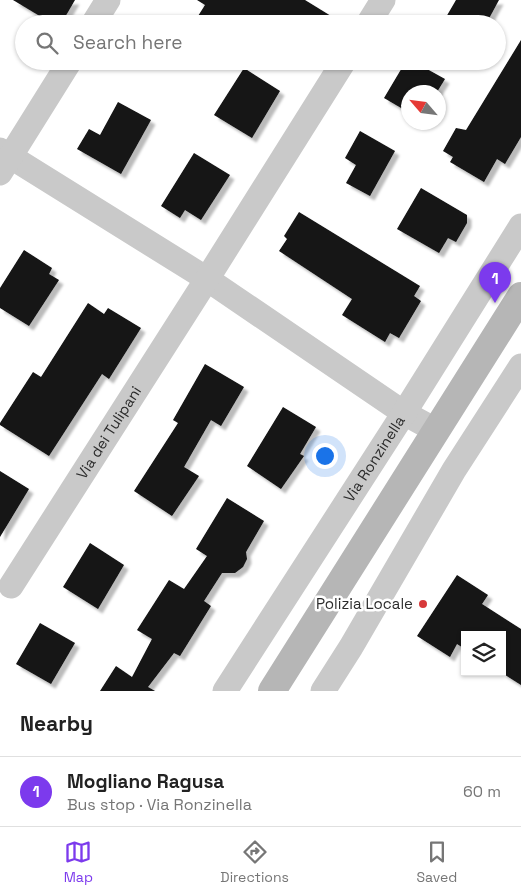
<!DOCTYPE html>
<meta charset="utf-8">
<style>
body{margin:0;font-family:"Space Grotesk",sans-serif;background:#f2f2f2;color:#222}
.controls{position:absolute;right:15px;bottom:15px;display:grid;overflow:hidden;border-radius:0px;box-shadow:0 1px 4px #0004}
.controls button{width:45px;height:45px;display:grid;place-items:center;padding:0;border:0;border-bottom:1px solid #e0e0e0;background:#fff;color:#222;font:25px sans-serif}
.compass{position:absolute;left:401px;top:85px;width:45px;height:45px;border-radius:50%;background:#fff;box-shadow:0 1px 4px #0004;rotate:298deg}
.you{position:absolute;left:324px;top:455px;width:18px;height:18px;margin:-12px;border:4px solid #fff;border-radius:50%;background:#1a73e8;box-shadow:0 0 0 8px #1a73e833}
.badge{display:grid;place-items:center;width:32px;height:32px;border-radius:50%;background:#7c3aed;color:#fff;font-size:16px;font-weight:700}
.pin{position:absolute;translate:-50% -41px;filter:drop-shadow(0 1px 2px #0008)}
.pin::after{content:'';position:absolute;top:26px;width:18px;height:15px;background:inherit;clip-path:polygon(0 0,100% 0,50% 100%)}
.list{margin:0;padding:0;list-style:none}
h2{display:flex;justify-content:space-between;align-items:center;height:65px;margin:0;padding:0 20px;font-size:21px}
h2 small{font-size:16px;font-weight:400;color:#767676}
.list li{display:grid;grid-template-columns:32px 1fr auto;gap:15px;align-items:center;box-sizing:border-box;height:70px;padding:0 20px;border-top:1px solid #e0e0e0}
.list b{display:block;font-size:19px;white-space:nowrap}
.list p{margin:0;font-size:16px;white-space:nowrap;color:#767676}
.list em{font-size:16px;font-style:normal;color:#767676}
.icon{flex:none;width:28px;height:28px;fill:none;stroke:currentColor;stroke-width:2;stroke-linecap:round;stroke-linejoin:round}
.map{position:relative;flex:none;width:521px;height:691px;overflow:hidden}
.search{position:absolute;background:#fff;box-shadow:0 1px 4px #0004;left:15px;right:15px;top:15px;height:55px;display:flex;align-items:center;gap:12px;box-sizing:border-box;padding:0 18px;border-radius:28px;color:#767676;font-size:19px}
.sheet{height:135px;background:#fff}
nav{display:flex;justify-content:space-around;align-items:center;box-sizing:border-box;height:70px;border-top:1px solid #e0e0e0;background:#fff;font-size:14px;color:#767676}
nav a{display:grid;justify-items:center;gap:2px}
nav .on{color:#7c3aed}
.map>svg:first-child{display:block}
</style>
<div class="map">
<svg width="521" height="691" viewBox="0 0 521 691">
<defs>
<filter id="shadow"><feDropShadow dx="4.5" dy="4.5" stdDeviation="1" flood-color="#0004"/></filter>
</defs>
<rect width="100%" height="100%" fill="#fff"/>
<!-- building -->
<path fill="#131313" filter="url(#shadow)" d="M 13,0 L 75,0 L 61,24 L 53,24 Z
M 197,0 L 305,0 L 344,24 L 237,24 L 228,18 L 224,24 L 193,24 L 205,5 Z
M 456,0 L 499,0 L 486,24 L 442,24 Z
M 521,40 L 521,137 L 505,164 L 497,159 L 484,182 L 450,162 L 453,157 L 443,151 L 456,128 L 466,130 Z
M 406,61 L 408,61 L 408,67 L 414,70 L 418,64 L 445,79 L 437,92 L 408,92 L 408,112 L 384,98 Z
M 244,68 L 280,91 L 252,138 L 214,115 Z
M 118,102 L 151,120 L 121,174 L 77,149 L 89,129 L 100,135 Z
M 360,131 L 395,151 L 370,196 L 346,183 L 356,165 L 345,158 Z
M 194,153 L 230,175 L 201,220 L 185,210 L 180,218 L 161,206 Z
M 421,188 L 467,215 L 467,223 L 456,242 L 448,238 L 439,253 L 397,229 Z
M 299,212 L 420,286 L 414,296 L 421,301 L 399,338 L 390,333 L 385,342 L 342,315 L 352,299 L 279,251 L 287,239 L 284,236 Z
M 24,250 L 52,268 L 49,274 L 59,280 L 29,326 L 0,308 L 0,288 Z
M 88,303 L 104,314 L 108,308 L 141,328 L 109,379 L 102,374 L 49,456 L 0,425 L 0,423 L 33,372 L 41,377 Z
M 205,364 L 244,387 L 221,426 L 211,420 L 184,467 L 199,476 L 172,516 L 134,491 L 178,423 L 173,420 Z
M 283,407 L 316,427 L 300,454 L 304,456 L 281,489 L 247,466 Z
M 0,471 L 29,489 L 0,537 Z
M 227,498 L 264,521 L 246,552 L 247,559 L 243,567 L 235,573 L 222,573 L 204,601 L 211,606 L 180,656 L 174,653 L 148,687 L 155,691 L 100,691 L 116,666 L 132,677 L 152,639 L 137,630 L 169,580 L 184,589 L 207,556 L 196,549 Z
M 90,543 L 124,565 L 98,609 L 63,587 Z
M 457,575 L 488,595 L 482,604 L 521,629 L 521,685 L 502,673 L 502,635 L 465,635 L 465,649 L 457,644 L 450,657 L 417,636 Z
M 40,623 L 75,643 L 51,684 L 16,664 Z"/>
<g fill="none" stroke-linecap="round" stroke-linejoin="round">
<!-- street -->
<g stroke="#c9c9c9" stroke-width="25">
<path d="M 93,24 L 108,0"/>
<path d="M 368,24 L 383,0"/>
<path d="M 0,150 L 207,279 L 404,413 L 437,431"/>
<path d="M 0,173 L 70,61"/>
<path id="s1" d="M 11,586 L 207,279 L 344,61"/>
<path id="s2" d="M 225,691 L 404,413 L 521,226"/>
<path d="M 323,691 L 351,647 L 454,470 L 521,366"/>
</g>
<!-- secondary -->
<path stroke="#b6b6b6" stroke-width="28" d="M 272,691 L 521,296"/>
</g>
<!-- markers -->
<circle fill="#d7393a" stroke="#fff" stroke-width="2" cx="423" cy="604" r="5"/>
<g text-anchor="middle" stroke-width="5" stroke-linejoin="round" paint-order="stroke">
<!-- street labels -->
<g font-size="15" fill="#2c2c2c" stroke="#fff">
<text dy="5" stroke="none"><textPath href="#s1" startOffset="182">Via dei Tulipani</textPath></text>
<text dy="5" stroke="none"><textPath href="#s2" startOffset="276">Via Ronzinella</textPath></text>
</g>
<!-- poi labels -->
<g font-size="15" fill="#2c2c2c" stroke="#fff" text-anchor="end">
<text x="413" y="609">Polizia Locale</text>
</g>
</g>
</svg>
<div class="controls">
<button><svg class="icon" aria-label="layers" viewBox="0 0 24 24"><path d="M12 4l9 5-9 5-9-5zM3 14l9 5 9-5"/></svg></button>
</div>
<svg class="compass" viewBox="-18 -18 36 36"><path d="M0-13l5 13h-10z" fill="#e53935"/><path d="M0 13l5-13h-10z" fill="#767676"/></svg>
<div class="you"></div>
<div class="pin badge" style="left:495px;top:303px">1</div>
<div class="search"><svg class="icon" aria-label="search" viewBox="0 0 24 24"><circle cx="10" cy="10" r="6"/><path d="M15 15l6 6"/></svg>Search here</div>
</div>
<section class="sheet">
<h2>Nearby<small></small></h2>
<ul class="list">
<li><span class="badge">1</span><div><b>Mogliano Ragusa</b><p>Bus stop · Via Ronzinella</p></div><em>60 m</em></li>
</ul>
</section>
<nav>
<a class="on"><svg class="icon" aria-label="map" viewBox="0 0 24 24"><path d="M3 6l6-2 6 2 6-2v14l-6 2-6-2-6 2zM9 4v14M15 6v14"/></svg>Map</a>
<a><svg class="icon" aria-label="directions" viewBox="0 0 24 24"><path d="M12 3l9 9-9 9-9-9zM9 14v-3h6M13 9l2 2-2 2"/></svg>Directions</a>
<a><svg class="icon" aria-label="saved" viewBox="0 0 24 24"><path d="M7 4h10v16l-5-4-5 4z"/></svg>Saved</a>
</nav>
